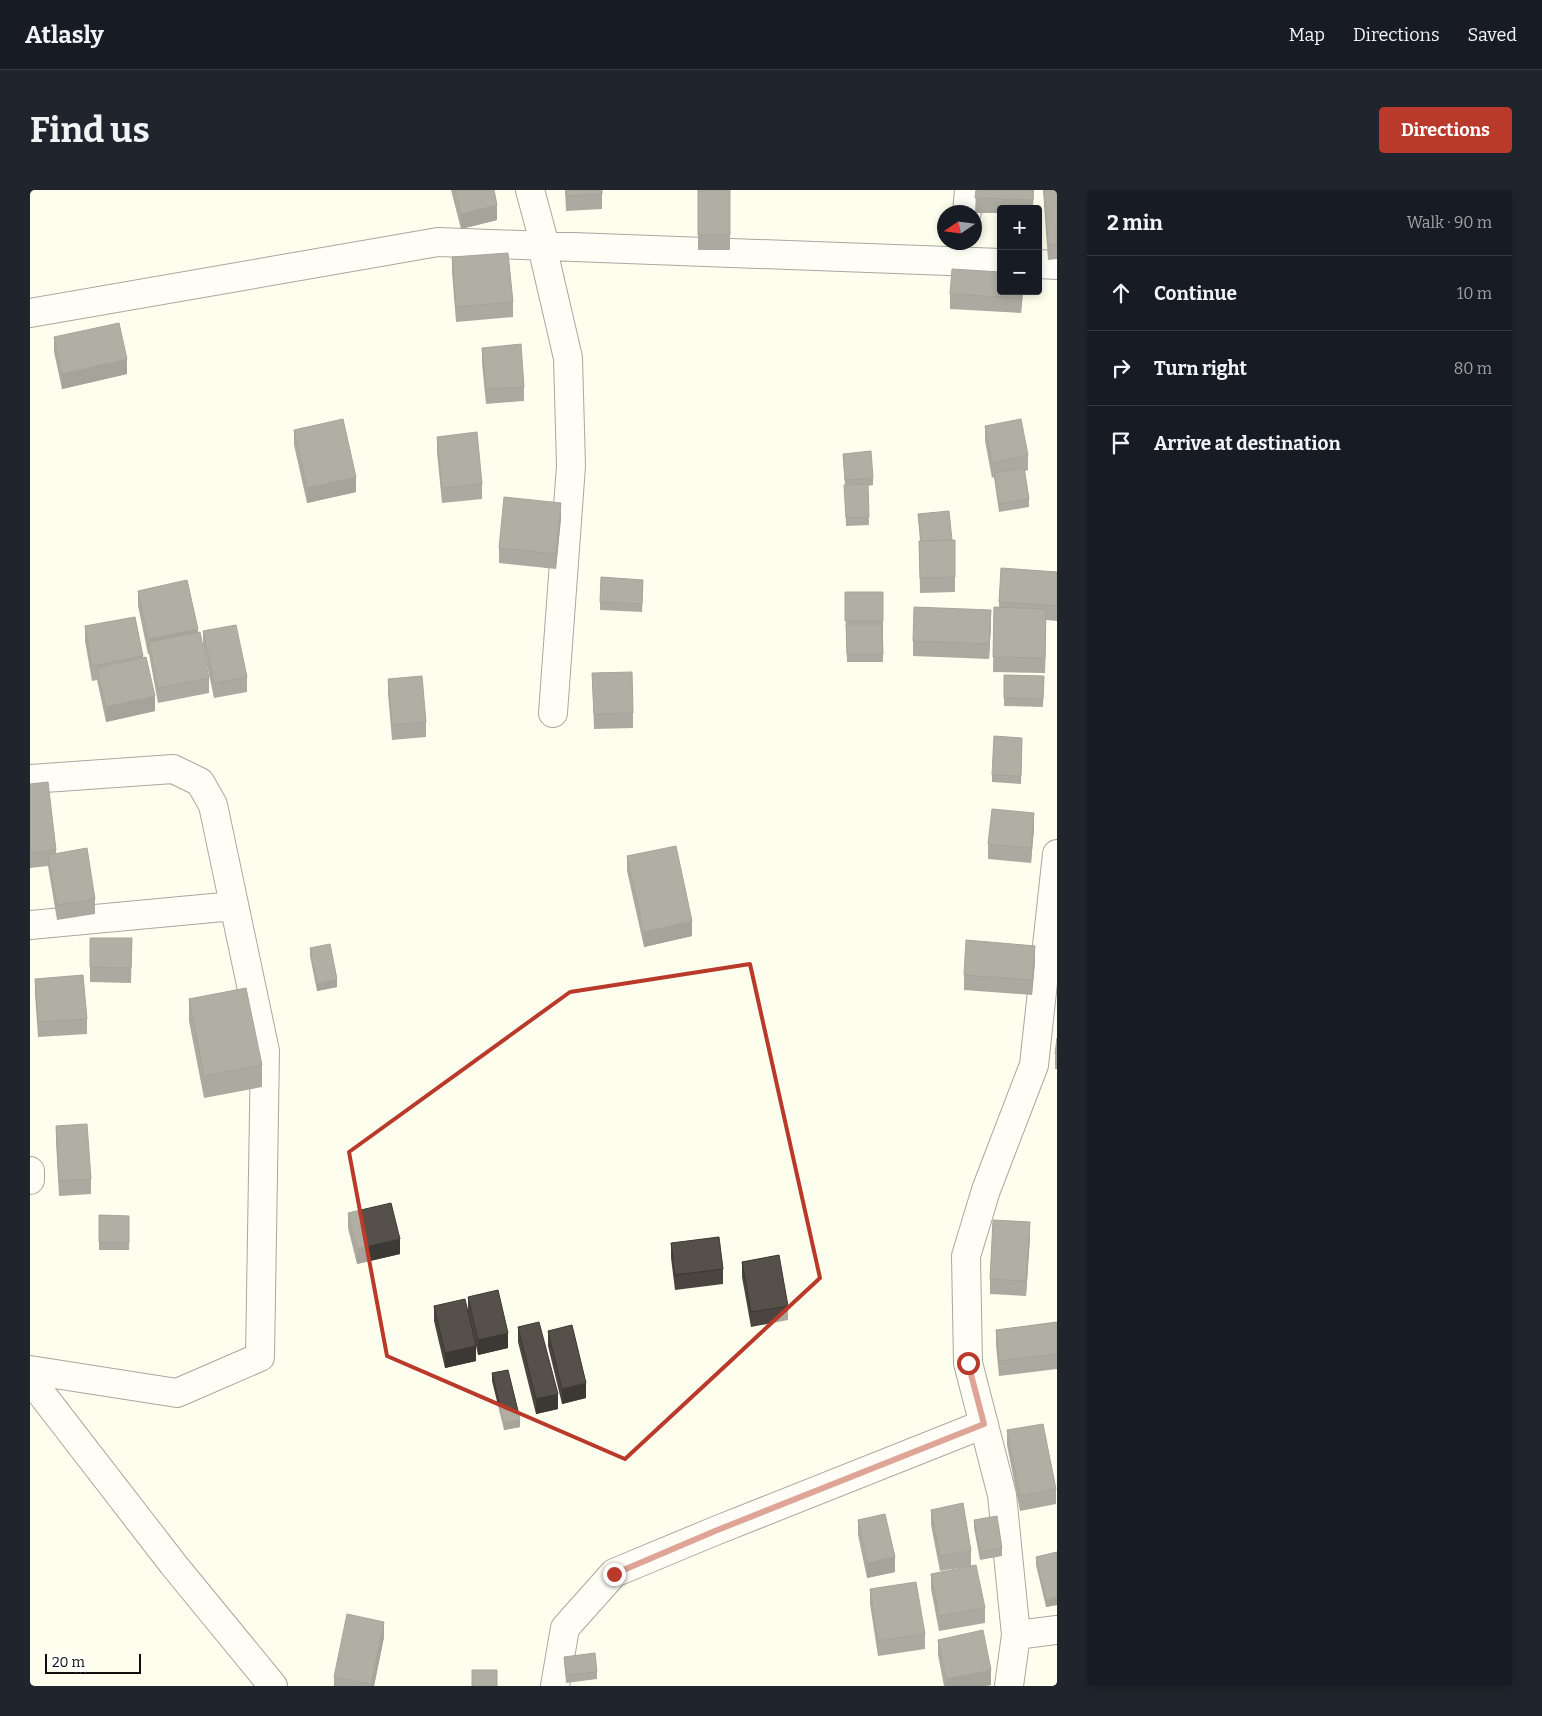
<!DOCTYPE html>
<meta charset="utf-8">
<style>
body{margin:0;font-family:Bitter,serif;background:#20242c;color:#f1f3f6}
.controls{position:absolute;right:15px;top:15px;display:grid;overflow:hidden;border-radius:5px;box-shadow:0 2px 8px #0003}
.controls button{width:45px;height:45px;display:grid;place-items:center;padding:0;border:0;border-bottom:1px solid #363941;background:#171b24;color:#f1f3f6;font:25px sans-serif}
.compass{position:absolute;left:907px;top:15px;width:45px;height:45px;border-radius:50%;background:#171b24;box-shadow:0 2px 8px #0003;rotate:257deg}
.scale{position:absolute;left:15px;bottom:12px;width:96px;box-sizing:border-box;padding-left:5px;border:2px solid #0d0d0d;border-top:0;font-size:14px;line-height:18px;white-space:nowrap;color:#0d0d0d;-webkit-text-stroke:4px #fff;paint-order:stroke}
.stop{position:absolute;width:15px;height:15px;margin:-11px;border:4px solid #b9392a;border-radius:50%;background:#fff}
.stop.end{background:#b9392a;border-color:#fff;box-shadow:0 1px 5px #0008}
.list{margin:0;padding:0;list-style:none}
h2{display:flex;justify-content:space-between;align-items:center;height:65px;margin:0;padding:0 20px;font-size:21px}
h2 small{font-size:16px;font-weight:400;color:#9ea1a6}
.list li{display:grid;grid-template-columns:32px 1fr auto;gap:15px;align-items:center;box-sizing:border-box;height:75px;padding:0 20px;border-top:1px solid #363941}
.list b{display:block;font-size:19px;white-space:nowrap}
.list em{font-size:16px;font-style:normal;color:#9ea1a6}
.icon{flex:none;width:28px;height:28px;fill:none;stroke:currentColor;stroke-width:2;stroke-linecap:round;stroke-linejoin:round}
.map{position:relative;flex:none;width:1027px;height:1496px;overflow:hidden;border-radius:5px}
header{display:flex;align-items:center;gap:30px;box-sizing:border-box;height:70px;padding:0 25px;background:#171b24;border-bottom:1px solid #363941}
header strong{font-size:24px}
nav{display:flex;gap:28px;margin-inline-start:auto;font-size:18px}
.intro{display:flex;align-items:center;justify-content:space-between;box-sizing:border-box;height:120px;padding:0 30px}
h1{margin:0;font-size:35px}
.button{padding:12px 22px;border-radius:5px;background:#b9392a;color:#fff;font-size:18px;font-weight:700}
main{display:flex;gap:30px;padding:0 30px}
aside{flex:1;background:#171b24;border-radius:5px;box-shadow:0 2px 8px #0003}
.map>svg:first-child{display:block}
</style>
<header>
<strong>Atlasly</strong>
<nav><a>Map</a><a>Directions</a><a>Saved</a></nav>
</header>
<div class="intro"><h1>Find us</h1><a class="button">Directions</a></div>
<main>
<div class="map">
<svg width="1027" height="1496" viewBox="0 0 1027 1496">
<rect width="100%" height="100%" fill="#fefeee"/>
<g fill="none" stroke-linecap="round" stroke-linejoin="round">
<!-- minor casing -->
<g stroke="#404040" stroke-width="30">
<path id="minor" d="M 500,0 L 514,52 L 512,56 L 538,168 L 541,276 L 523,523
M 937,22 L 939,0
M 1008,74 L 1027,75
M 0,123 L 408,52 L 971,73
M 0,589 L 143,579 L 170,592 L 183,615 L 235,861 L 230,1167 L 147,1203 L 0,1180
M 0,735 L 204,716
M 0,990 L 0,981
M 0,1189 L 143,1374 L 243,1496
M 986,1445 L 1027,1440
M 525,1496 L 535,1438 L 584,1383 L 685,1341 L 954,1234
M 979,1496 L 986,1445 L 972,1305 L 938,1173 L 936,1066 L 956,1000 L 1004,875 L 1027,664"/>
</g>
<!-- minor -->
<use href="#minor" stroke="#fff" stroke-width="28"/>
</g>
<!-- wall -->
<path fill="#4a4540" d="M 421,0 L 464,0 L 467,30 L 431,39 Z
M 535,0 L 572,0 L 572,19 L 536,21 Z
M 668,0 L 700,0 L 700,60 L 668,60 Z
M 946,0 L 1004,0 L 1003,19 L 971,19 L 971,23 L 945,23 Z
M 1013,0 L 1027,0 L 1027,69 L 1018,70 Z
M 422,67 L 483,112 L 483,127 L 426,132 L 422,82 Z
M 993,101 L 991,123 L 920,119 L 920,104 Z
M 24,147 L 97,184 L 32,199 L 24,162 Z
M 452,158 L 494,197 L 494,211 L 456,214 L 452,173 Z
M 955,236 L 998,265 L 998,280 L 995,281 L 999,309 L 999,317 L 969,322 L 964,287 L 962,288 L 955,251 Z
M 264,240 L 326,302 L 277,313 L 264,255 Z
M 407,247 L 452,294 L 452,309 L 412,313 L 407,262 Z
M 813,264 L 843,288 L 843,295 L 838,296 L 839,335 L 816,336 L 815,295 Z
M 888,324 L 922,350 L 925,350 L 925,402 L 890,403 L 889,351 L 890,351 Z
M 531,328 L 526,379 L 469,373 L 469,358 Z
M 1027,382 L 1027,431 L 1016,430 L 1015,483 L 963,482 L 964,417 L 969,417 L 969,412 Z
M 613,398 L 612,422 L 570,420 L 570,412 Z
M 108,401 L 168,442 L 179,488 L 179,503 L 128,513 L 119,464 L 118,464 L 108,416 Z
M 815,402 L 853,402 L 853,472 L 817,472 Z
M 961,435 L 959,469 L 883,466 L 883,451 Z
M 55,436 L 113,466 L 125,521 L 76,532 L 67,490 L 62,491 L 55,451 Z
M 173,441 L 217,487 L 217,502 L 184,508 L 173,456 Z
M 562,483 L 603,523 L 603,538 L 564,539 Z
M 974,485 L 1014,486 L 1013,517 L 974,516 Z
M 358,489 L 396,532 L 396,547 L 362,550 L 358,504 Z
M 992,548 L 991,594 L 962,592 L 962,585 Z
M 0,594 L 26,660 L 26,663 L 65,709 L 65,724 L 27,730 L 18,676 L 0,678 Z
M 1004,638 L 1001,673 L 958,669 L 958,654 Z
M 597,666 L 662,746 L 614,757 L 597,681 Z
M 60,748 L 102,748 L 101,793 L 60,792 Z
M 280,758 L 307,797 L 287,801 L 280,766 Z
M 1005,771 L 1002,805 L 934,800 L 934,785 Z
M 5,789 L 57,829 L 57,844 L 8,847 L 5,804 Z
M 159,809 L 232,875 L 232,897 L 174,908 L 159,831 Z
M 1027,848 L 1027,879 L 1025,879 L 1025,864 Z
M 26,936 L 61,989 L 61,1004 L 29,1006 L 26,951 Z
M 318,1023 L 370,1064 L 327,1074 L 318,1038 Z
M 69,1025 L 99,1026 L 99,1060 L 69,1060 Z
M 1000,1047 L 996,1106 L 960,1104 L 960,1089 Z
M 641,1053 L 693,1079 L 693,1094 L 645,1100 L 641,1068 Z
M 712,1072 L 758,1116 L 758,1130 L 721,1137 L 712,1087 Z
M 438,1107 L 478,1158 L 448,1165 L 446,1156 L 446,1171 L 415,1178 L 404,1131 L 404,1116 L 438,1121 Z
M 1027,1132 L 1027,1179 L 969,1186 L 966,1155 L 966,1140 Z
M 488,1137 L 528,1219 L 506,1224 L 488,1152 Z
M 518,1141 L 556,1208 L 532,1214 L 518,1156 Z
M 462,1183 L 490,1237 L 474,1240 L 462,1191 Z
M 977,1240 L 1026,1299 L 1026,1314 L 990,1321 L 977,1255 Z
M 901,1320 L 941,1361 L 941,1376 L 910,1381 L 901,1335 Z
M 828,1330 L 865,1382 L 837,1388 L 828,1345 Z
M 944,1330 L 972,1358 L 972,1366 L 950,1370 L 944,1338 Z
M 1027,1362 L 1027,1415 L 1016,1417 L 1006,1375 L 1006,1367 Z
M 901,1384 L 955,1418 L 955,1433 L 909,1441 L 901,1399 Z
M 840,1399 L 895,1444 L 895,1459 L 848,1466 L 840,1414 Z
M 354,1447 L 344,1496 L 304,1496 L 304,1487 Z
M 908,1450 L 961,1495 L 955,1496 L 914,1496 L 908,1465 Z
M 534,1467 L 567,1482 L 567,1489 L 536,1493 Z"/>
<!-- shaded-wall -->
<path fill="#3c3834" d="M 467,15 L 467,30 L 431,39 L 431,24 Z
M 992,101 L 993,101 L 991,123 L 991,108 Z
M 97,169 L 97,184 L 32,199 L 32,184 Z
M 326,287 L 326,302 L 277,313 L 277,298 Z
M 531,313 L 531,328 L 526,379 L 526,364 Z
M 1016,419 L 1016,434 L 1015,483 L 1015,468 Z
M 961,420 L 961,435 L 959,469 L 959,454 Z
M 168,439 L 168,454 L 119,452 L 119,464 L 118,464 L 118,449 Z
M 125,506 L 125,521 L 76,532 L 76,517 Z
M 1004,623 L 1004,638 L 1001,673 L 1001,658 Z
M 662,731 L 662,746 L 614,757 L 614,742 Z
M 1005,756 L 1005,771 L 1002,805 L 1002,790 Z
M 307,789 L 307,797 L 287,801 L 287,794 Z
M 1000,1032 L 1000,1047 L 996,1106 L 996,1091 Z
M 370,1049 L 370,1064 L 327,1074 L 327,1059 Z
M 478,1143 L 478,1158 L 448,1165 L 448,1150 Z
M 446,1156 L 446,1171 L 415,1178 L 415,1163 Z
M 556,1193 L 556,1208 L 532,1214 L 532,1199 Z
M 528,1204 L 528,1219 L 506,1224 L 506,1209 Z
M 490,1229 L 490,1237 L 474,1240 L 474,1233 Z
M 865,1367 L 865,1382 L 837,1388 L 837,1373 Z
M 1027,1407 L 1027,1415 L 1016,1417 L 1016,1410 Z
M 354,1432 L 354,1447 L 344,1496 L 341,1496 Z
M 961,1480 L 961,1495 L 955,1496 L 916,1496 L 916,1489 Z"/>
<!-- building -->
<path fill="#56504a" stroke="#3c3834" d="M 425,0 L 464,0 L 467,15 L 431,24 Z
M 536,0 L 572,0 L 572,4 L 536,6 Z
M 668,0 L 700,0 L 700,45 L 668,45 Z
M 946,0 L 1003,0 L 1003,10 L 945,8 Z
M 1014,0 L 1027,0 L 1027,54 L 1018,55 Z
M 478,63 L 483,112 L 426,117 L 422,67 Z
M 922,79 L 971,82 L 971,101 L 992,101 L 991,108 L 920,104 Z
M 89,133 L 97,169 L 32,184 L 24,147 Z
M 491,154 L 494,197 L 456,199 L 452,158 Z
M 313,229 L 326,287 L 277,298 L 264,240 Z
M 991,229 L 998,265 L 962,273 L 955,236 Z
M 447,242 L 452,294 L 412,298 L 407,247 Z
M 841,261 L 843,288 L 815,290 L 813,264 Z
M 994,278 L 999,309 L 969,314 L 964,283 Z
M 838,294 L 839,327 L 816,328 L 814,295 Z
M 474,307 L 531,313 L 526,364 L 469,358 Z
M 919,321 L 922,350 L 891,351 L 888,324 Z
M 925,350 L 925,387 L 890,388 L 889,351 Z
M 971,378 L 1027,382 L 1027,416 L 969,412 Z
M 571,387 L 613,390 L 612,414 L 570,412 Z
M 157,390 L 168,439 L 118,449 L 108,401 Z
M 815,402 L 853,402 L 853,431 L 815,431 Z
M 884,417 L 961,420 L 959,454 L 883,451 Z
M 964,417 L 1016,419 L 1015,468 L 963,467 Z
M 105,427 L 113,466 L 62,476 L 55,436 Z
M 816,434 L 852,434 L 853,464 L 817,464 Z
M 206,435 L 217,487 L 184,493 L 173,441 Z
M 170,442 L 179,488 L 128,498 L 119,452 Z
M 116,467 L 125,506 L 76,517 L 67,478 Z
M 602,482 L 603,523 L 564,524 L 562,483 Z
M 974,485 L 1014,486 L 1013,509 L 974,508 Z
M 392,486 L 396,532 L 362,535 L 358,489 Z
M 964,546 L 992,548 L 991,586 L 962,585 Z
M 18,592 L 26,660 L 0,663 L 0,594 Z
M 962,619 L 1004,623 L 1001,658 L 958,654 Z
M 646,656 L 662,731 L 614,742 L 597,666 Z
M 57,658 L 65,709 L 27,715 L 18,665 Z
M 60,748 L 102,748 L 101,778 L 60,777 Z
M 936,750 L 1005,756 L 1002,790 L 934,785 Z
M 300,754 L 307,789 L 287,794 L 280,758 Z
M 53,785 L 57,829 L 8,832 L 5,789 Z
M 216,798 L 232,875 L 174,886 L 159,809 Z
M 1027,848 L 1027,864 L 1025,864 Z
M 57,934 L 61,989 L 29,991 L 26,936 Z
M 361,1013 L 370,1049 L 327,1059 L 318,1023 Z
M 69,1025 L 99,1026 L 99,1053 L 69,1052 Z
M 963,1030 L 1000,1032 L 996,1091 L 960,1089 Z
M 689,1047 L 693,1079 L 645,1085 L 641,1053 Z
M 749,1065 L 758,1116 L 721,1122 L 712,1072 Z
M 468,1100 L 478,1143 L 448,1150 L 438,1107 Z
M 435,1109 L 446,1156 L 415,1163 L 404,1116 Z
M 509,1132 L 528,1204 L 506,1209 L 488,1137 Z
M 1027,1132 L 1027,1164 L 969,1171 L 966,1140 Z
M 542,1135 L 556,1193 L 532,1199 L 518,1141 Z
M 478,1180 L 490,1229 L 474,1233 L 462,1183 Z
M 1013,1234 L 1026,1299 L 990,1306 L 977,1240 Z
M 933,1313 L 941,1361 L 910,1366 L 901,1320 Z
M 855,1324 L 865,1367 L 837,1373 L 828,1330 Z
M 967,1326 L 972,1358 L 950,1362 L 944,1330 Z
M 1027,1362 L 1027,1407 L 1016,1410 L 1006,1367 Z
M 946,1375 L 955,1418 L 909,1426 L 901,1384 Z
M 886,1392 L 895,1444 L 848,1451 L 840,1399 Z
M 317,1424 L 354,1432 L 341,1494 L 304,1487 Z
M 953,1440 L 961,1480 L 916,1489 L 908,1450 Z
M 565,1463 L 567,1482 L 536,1485 L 534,1467 Z
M 442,1480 L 467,1480 L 467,1496 L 442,1496 Z"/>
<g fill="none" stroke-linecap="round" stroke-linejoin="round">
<!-- route -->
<path stroke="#b9392a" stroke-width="6" d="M 584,1384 L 685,1341 L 954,1234 L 938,1173"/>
</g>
<!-- marked area -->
<path d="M0 0H1027V1496H0ZM 720,774 L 790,1088 L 595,1269 L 357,1166 L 319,962 L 540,802 Z" fill="#fefeee" fill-opacity=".55" fill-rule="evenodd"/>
<path fill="none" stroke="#b9392a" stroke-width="4" stroke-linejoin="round" d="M 720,774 L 790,1088 L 595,1269 L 357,1166 L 319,962 L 540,802 Z"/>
</svg>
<div class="controls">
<button>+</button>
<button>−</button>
</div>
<svg class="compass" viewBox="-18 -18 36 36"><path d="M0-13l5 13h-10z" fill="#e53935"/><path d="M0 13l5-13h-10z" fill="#9ea1a6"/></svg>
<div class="scale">20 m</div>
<div class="stop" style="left:938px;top:1173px"></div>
<div class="stop end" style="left:584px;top:1384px"></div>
</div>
<aside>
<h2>2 min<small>Walk · 90 m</small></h2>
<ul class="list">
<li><svg class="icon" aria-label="ahead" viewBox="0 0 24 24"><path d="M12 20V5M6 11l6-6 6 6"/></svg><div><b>Continue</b></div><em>10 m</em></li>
<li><svg class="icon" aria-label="right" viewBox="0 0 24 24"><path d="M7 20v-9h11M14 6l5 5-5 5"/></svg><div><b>Turn right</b></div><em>80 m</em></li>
<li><svg class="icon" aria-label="arrive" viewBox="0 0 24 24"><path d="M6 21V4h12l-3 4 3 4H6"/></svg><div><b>Arrive at destination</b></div></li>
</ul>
</aside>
</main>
